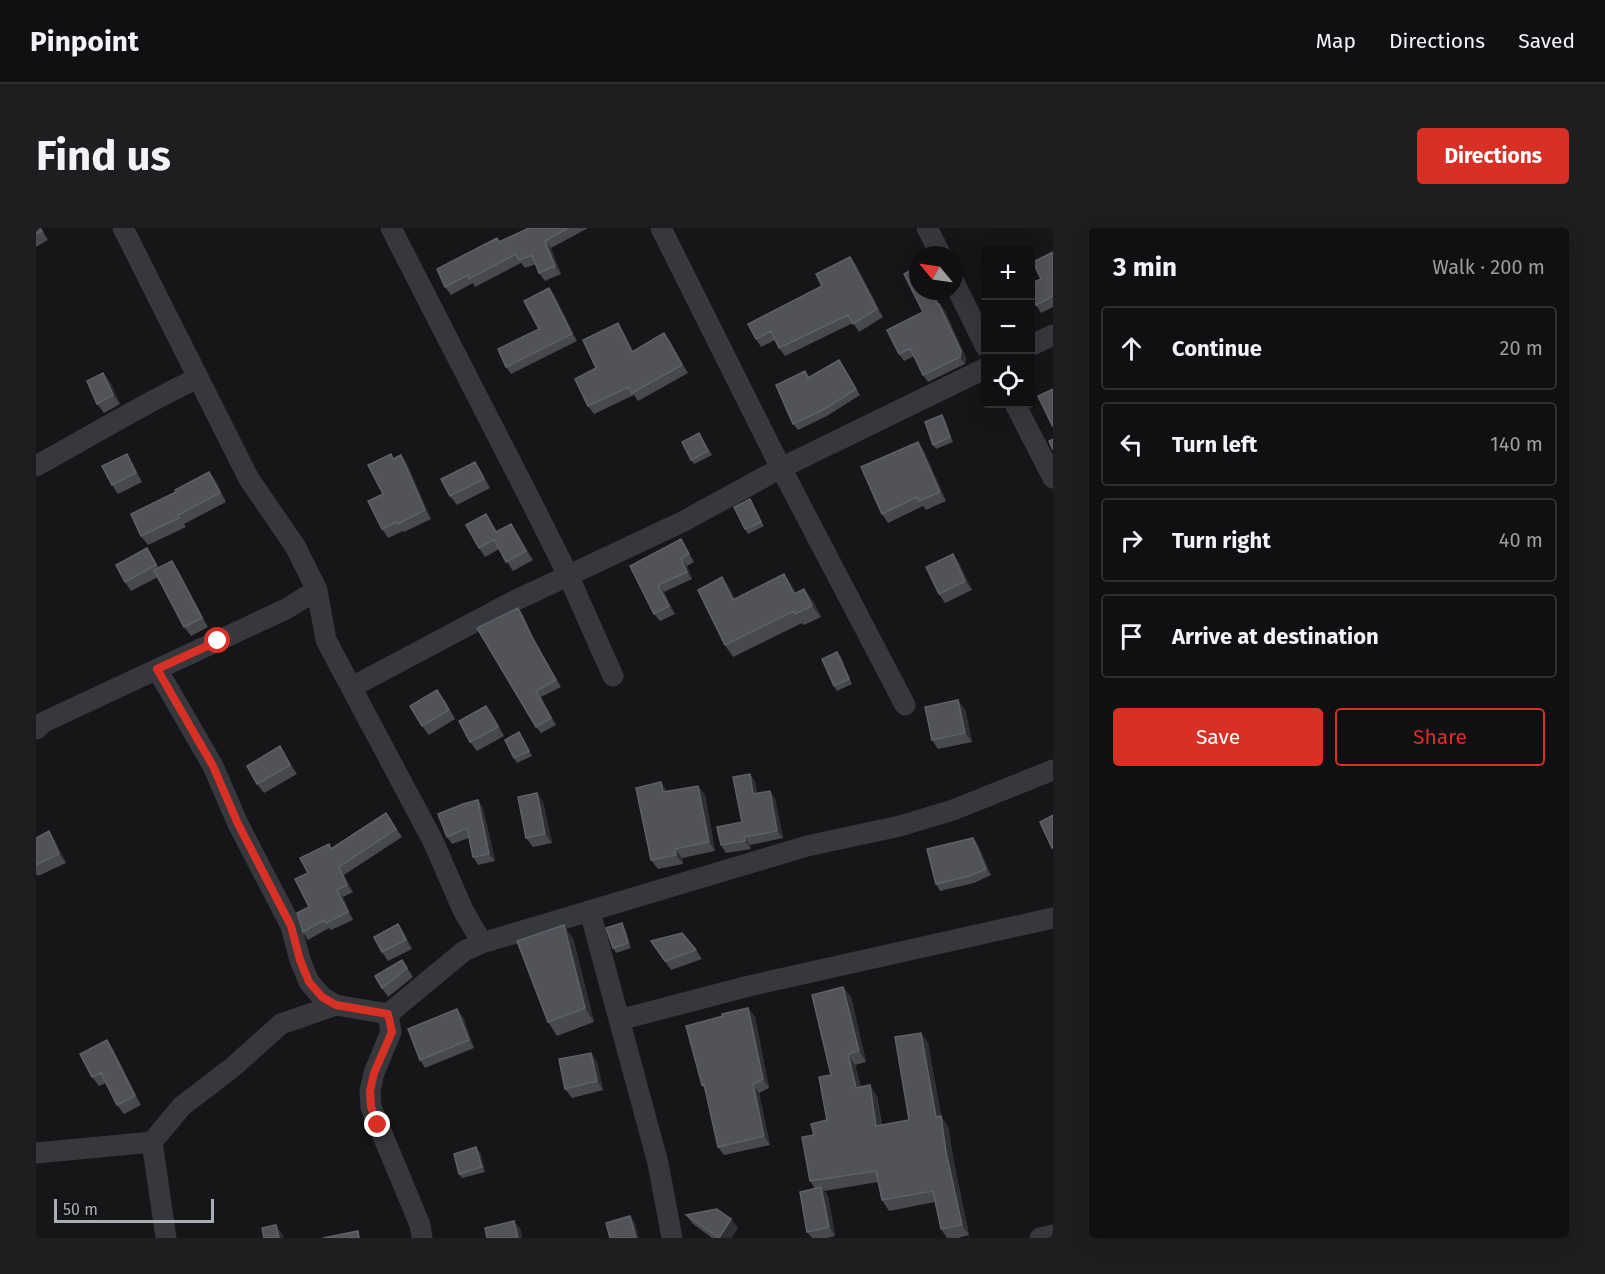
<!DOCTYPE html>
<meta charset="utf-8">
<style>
body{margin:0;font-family:"Fira Sans",sans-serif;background:#1e1e20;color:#f1f3f6}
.controls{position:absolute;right:18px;top:18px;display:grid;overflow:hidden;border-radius:6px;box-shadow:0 6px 24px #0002}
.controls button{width:54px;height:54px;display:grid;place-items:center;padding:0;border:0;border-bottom:2px solid #303032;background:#101012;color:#f1f3f6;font:30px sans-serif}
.compass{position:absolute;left:873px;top:18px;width:54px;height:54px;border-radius:50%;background:#101012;box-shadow:0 6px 24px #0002;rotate:299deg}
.scale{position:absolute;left:18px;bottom:15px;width:160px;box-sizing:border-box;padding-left:6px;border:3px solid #a8adb8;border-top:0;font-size:16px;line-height:21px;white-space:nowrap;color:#a8adb8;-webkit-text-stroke:4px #111113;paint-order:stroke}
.stop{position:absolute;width:18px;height:18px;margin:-14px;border:4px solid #d93025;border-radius:50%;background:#fff}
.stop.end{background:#d93025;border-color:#fff;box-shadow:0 2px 6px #0008}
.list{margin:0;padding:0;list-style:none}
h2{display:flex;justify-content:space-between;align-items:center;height:78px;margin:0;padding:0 24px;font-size:26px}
h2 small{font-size:20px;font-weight:400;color:#9c9d9f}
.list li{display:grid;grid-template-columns:39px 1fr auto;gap:18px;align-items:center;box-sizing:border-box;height:84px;margin:0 12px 12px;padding:0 12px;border:2px solid #303032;border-radius:6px}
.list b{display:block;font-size:22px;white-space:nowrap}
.list em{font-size:20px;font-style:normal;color:#9c9d9f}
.actions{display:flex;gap:12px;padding:18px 24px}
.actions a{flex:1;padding:14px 0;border:2px solid #d93025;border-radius:6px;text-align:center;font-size:21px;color:#d93025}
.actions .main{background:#d93025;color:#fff}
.icon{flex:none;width:33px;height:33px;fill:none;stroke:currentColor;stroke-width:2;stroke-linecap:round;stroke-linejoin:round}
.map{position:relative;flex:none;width:1017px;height:1010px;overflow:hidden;border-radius:6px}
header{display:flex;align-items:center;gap:36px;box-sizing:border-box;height:84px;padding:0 30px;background:#101012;border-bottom:2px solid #303032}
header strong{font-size:28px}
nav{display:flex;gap:33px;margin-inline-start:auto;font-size:21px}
.intro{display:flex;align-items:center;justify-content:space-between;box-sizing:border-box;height:144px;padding:0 36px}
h1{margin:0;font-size:42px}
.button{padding:15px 27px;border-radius:6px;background:#d93025;color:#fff;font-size:21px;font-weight:700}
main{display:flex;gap:36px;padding:0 36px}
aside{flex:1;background:#101012;border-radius:6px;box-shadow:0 6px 24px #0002}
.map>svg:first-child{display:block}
</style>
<header>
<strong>Pinpoint</strong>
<nav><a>Map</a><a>Directions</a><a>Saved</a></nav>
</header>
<div class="intro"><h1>Find us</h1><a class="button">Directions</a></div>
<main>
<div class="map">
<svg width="1017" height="1010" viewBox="0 0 1017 1010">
<rect width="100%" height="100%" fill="#161618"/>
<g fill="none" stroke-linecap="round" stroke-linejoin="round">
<!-- street -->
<path stroke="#37383d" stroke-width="21" d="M 87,0 L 213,251 L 259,318 L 281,362 L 290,412 L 397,613 L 427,682 L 446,715
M 355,0 L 498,279 L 532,347 L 577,448
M 625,0 L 745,240 L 869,477
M 891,0 L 905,27
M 918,54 L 950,119
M 994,118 L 1017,107
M 979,176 L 1017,250
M 0,238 C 54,209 106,176 162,150
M 121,441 L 177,538 L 202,596 L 255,698 L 264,732 L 273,754 L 286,769 L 300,777 L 352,786
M 316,459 L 474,375 L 646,294 L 745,240 L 950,140
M 0,501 L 8,494 L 250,381 L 281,362
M 554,684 L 622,935 L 636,1010
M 352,786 L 428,723 L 446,715 L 771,618 L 864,598 L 917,582 L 1017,542
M 352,786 L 355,804 L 338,845 L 334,863 L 335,879 L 384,997 L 386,1010
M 583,792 L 713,758 L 1017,690
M 116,914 L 146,878 L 197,839 L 245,796 L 300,777
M 0,925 L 116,914 L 130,1010
M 1004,1010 L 1017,1007"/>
</g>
<!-- wall -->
<path fill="#47494d" d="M 0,0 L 5,0 L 12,12 L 0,19 Z
M 493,0 L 552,0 L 515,20 L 525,46 L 509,53 L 503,45 L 500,36 L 489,40 L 485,35 L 439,59 L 437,55 L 415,67 L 409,59 L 461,10 L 464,13 Z
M 1017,24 L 1017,79 L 1005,85 L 1000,77 L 1005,51 Z
M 814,29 L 820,37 L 847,89 L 823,104 L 817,95 L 749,128 L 743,120 L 739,112 L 725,119 L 720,111 L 786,58 Z
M 513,60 L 518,67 L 541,113 L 475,146 L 470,139 L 503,101 Z
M 897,63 L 903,76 L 909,83 L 930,130 L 929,136 L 892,154 L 887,147 L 878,128 L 868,133 L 863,126 L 887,84 Z
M 587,103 L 597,123 L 634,113 L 652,145 L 602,173 L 598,167 L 558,186 L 552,178 L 560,140 Z
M 803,132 L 824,167 L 791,188 L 762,202 L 757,196 L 769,143 L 773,149 Z
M 67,145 L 74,154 L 84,176 L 68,185 L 61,176 Z
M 909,192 L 917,214 L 900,221 L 897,217 Z
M 663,205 L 676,227 L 658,236 L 655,232 Z
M 888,223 L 910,273 L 890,282 L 887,278 L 852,295 L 846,286 Z
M 91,226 L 97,236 L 106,254 L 82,266 L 76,257 Z
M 365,227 L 371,236 L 395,291 L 368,304 L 367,303 L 352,310 L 346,301 L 347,266 L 358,231 Z
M 445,243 L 454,260 L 421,277 L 414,268 Z
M 173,244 L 180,253 L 190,274 L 148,296 L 150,299 L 112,317 L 105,308 L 140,264 Z
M 714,271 L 728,298 L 712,306 L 709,301 Z
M 450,286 L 461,304 L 475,296 L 481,305 L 497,332 L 477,343 L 463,321 L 449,329 L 443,320 Z
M 645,311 L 658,334 L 651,338 L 656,351 L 628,364 L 639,386 L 624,393 L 618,386 L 594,338 Z
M 111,320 L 117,329 L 123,340 L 142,342 L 172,399 L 155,408 L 148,399 L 122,349 L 95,363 L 89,354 Z
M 923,335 L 936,362 L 909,375 L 903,366 Z
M 748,346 L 756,358 L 760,365 L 768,361 L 777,373 L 785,389 L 768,397 L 766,395 L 697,429 L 689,417 L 686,349 L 694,361 L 699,371 Z
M 482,380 L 487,387 L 499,414 L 525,459 L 505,469 L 520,497 L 505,505 L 500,499 Z
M 801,424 L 805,429 L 816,456 L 801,463 L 798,458 Z
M 408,471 L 419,491 L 393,507 L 386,498 Z
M 450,478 L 457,487 L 468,508 L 441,523 L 434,514 Z
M 929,481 L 936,514 L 902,521 L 896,512 Z
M 483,504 L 496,528 L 481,535 L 478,530 Z
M 244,518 L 261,546 L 228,565 L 221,556 Z
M 714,546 L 719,554 L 721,566 L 734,563 L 739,571 L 747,610 L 714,617 L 715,621 L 690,625 L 685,617 L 706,594 Z
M 662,558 L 669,567 L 679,623 L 646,630 L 647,636 L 622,641 L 615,632 L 631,563 Z
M 501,565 L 507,574 L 516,615 L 497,619 L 490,610 Z
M 442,572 L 447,580 L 459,633 L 442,637 L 437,629 L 433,610 L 416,616 L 411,609 Z
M 350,585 L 366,609 L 308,647 L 317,664 L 307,669 L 317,692 L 295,702 L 293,700 L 272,712 L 267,704 L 273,679 L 272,645 L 296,620 Z
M 13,603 L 19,613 L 30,635 L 2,648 L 0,646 L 0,610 Z
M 937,610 L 942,617 L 955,647 L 938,655 L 904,663 L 900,656 Z
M 362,696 L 368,705 L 376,721 L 352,733 L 346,724 Z
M 589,700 L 595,720 L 580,725 L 577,720 Z
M 537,710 L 558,794 L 521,808 L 512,794 Z
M 615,713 L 660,722 L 666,731 L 635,742 Z
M 366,732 L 377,749 L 352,769 L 346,760 Z
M 807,759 L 815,769 L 830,834 L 819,837 L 825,859 L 841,868 L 846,897 L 873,892 L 885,805 L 892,815 L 905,888 L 912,899 L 918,935 L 933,1007 L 922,1010 L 911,1010 L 905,1001 L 899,974 L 853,983 L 846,972 L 842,954 L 788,963 L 792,968 L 799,1008 L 791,1010 L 776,1010 L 771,1004 L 779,961 L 774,953 L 778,907 L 791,892 L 795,847 Z
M 712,780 L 719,789 L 733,860 L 723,865 L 734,917 L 688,927 L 682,919 L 670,862 L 666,857 Z
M 427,789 L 438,820 L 389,840 L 384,832 Z
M 77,821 L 105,877 L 88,886 L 81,877 L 70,855 L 63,858 L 56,849 Z
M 555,825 L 561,834 L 567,862 L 536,870 L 529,861 Z
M 444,924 L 449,944 L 426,950 L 423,946 Z
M 650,987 L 695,991 L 702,1000 L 695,1010 L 676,1010 L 657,996 Z"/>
<!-- shaded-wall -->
<path fill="#2f3033" d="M 509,13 L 515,20 L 525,46 L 519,38 Z
M 814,29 L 820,37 L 847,89 L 841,81 Z
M 513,60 L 518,67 L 541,113 L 536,106 Z
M 895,63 L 897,63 L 907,84 L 902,77 Z
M 903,76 L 909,83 L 930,130 L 929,136 L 924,129 Z
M 582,95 L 587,103 L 601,132 L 596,124 Z
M 628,105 L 634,113 L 652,145 L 646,137 Z
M 67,145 L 74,154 L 84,176 L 77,167 Z
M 906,187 L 909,192 L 917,214 L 914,209 Z
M 882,214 L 888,223 L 910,273 L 904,264 Z
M 91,226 L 97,236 L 106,254 L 100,245 Z
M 365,227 L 371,236 L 395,291 L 389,282 Z
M 439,234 L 445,243 L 454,260 L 448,251 Z
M 173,244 L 180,253 L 190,274 L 184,265 Z
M 714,271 L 717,276 L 728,298 L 725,294 Z
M 475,296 L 481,305 L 497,332 L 490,323 Z
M 111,320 L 117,329 L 126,346 L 120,337 Z
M 917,326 L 923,335 L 936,362 L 929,353 Z
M 645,330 L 651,338 L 656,351 L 651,344 Z
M 136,333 L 142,342 L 172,399 L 166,390 Z
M 748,346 L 756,358 L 766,378 L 758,366 Z
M 686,349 L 694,361 L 705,383 L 697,372 Z
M 622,357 L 628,364 L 639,386 L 633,378 Z
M 768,361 L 777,373 L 785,389 L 776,378 Z
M 482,380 L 487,387 L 499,414 L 525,459 L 495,407 Z
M 801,424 L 805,429 L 816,456 L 813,451 Z
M 500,463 L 505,469 L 520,497 L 515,490 Z
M 922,472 L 929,481 L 936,514 L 929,505 Z
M 450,478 L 457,487 L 468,508 L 462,499 Z
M 244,518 L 250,527 L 261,546 L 254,537 Z
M 714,546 L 719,554 L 723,574 L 717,566 Z
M 625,554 L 631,563 L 627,564 Z
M 662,558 L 669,567 L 679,623 L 673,614 Z
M 734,563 L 739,571 L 747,610 L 741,603 Z
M 501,565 L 507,574 L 516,615 L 509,606 Z
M 442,572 L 447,580 L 459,633 L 453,626 Z
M 13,603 L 19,613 L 30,635 L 23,626 Z
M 708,609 L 714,617 L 715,621 L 709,613 Z
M 937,610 L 942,617 L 955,647 L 950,641 Z
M 639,621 L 646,630 L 647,636 L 640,627 Z
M 303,639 L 308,647 L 317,664 L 311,657 Z
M 301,662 L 307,669 L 317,692 L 312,684 Z
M 586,695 L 589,700 L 595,720 L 592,715 Z
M 362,696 L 368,705 L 376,721 L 370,712 Z
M 528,697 L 537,710 L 558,794 L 549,780 Z
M 807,759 L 815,769 L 830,834 L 823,823 Z
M 712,780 L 719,789 L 733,860 L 727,851 Z
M 421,781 L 427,789 L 438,820 L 433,812 Z
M 885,805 L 892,815 L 906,892 L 905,888 L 912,899 L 918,935 L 933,1007 L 926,997 L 900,889 Z
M 71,812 L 77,821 L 105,877 L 99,868 Z
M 555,825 L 561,834 L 567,862 L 561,853 Z
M 812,826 L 819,837 L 827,870 L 820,860 Z
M 717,856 L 723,865 L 734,917 L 728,908 Z
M 834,857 L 841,868 L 847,908 L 840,898 Z
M 440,919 L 444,924 L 449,944 L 446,939 Z
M 785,959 L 792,968 L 799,1008 L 793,999 Z
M 594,988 L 599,995 L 603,1010 L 600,1010 Z
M 695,991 L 702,1000 L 695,1010 L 683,1010 Z
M 478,993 L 485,1002 L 486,1010 L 482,1010 Z
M 240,997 L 249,1010 L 243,1010 Z"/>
<!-- building -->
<path fill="#525359" stroke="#5f6168" stroke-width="1.5" d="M 0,0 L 4,0 L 6,3 L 0,6 Z
M 493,0 L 532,0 L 509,13 L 519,38 L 503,45 L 496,27 L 483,32 L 480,26 L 433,51 L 432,47 L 409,59 L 401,41 L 461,10 L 463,14 Z
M 1017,24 L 1017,68 L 1000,77 L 994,68 L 994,56 L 1005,51 L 997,34 Z
M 814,29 L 841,81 L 817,96 L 812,87 L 743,120 L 735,103 L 720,111 L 712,96 L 786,58 L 780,46 Z
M 882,38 L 882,63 L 895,63 L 902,77 L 903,76 L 925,123 L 924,129 L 887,147 L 874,120 L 863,126 L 851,102 L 887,84 L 868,46 Z
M 513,60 L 536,106 L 470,139 L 462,121 L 503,101 L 488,73 Z
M 582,95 L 596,124 L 628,105 L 646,137 L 596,165 L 593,159 L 552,178 L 539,151 L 560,140 L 547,112 Z
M 803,132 L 820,161 L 787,182 L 757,196 L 740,157 L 769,143 L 772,150 Z
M 67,145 L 77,167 L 61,176 L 51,153 Z
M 1017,161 L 1017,199 L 1002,168 Z
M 906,187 L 914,209 L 897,217 L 889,194 Z
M 663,205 L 672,223 L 655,232 L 646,214 Z
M 1017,211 L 1017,222 L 1013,213 Z
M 882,214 L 904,264 L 883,273 L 881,269 L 846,286 L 825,239 Z
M 91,226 L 100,245 L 76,257 L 66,238 Z
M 355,226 L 357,231 L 365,227 L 389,282 L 362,296 L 361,294 L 346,301 L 332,273 L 347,266 L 332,237 Z
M 439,234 L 448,251 L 414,268 L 405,251 Z
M 173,244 L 184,265 L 142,287 L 143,290 L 105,308 L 95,286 L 140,264 L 139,262 Z
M 714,271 L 725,294 L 709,301 L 698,279 Z
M 450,286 L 460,304 L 475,296 L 490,323 L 470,334 L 458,311 L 443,320 L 430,297 Z
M 645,311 L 653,326 L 645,330 L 651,344 L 622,357 L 633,378 L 618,386 L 594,338 Z
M 111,320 L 120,337 L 89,354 L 80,337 Z
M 917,326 L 929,353 L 903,366 L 890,339 Z
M 136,333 L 166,390 L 148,399 L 118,342 Z
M 748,346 L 758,366 L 768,361 L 776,378 L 759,386 L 758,383 L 689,417 L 662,362 L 686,349 L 697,372 Z
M 482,380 L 495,407 L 520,452 L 500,463 L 515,490 L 500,499 L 441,400 Z
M 801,424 L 813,451 L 798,458 L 786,431 Z
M 401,462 L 413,482 L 386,498 L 374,478 Z
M 922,472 L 929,505 L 896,512 L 889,479 Z
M 450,478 L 462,499 L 434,514 L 423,493 Z
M 483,504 L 493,523 L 478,530 L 469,512 Z
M 244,518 L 254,537 L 221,556 L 211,538 Z
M 714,546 L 717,566 L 734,563 L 741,603 L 708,609 L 709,613 L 685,617 L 681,599 L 706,594 L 697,549 Z
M 625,554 L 627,564 L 662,558 L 673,614 L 639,621 L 640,627 L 615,632 L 600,560 Z
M 501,565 L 509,606 L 490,610 L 482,569 Z
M 442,572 L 453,626 L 437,629 L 431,600 L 411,609 L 402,586 L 427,576 Z
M 350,585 L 360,601 L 303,639 L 311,657 L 301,662 L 312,684 L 290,695 L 288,692 L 267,704 L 261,685 L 273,679 L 259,651 L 272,645 L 264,630 L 293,616 L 295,621 Z
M 1017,587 L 1017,620 L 1016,620 L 1004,594 Z
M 13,603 L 23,626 L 0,637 L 0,610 Z
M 937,610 L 950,641 L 933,648 L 900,656 L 891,621 Z
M 586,695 L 592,715 L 577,720 L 570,700 Z
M 362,696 L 370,712 L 346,724 L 338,709 Z
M 528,697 L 549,780 L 512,794 L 481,713 Z
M 646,705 L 660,722 L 629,733 L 615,713 Z
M 366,732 L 371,740 L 346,760 L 339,748 Z
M 807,759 L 823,823 L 812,826 L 820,860 L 834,857 L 840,898 L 873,892 L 859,809 L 885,805 L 900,889 L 905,888 L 910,924 L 926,997 L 905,1001 L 897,963 L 846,972 L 840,943 L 774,953 L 766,909 L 778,907 L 775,896 L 791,892 L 783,849 L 795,847 L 776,767 Z
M 712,780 L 727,851 L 717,856 L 728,908 L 682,919 L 668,856 L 666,857 L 650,798 L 687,788 L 686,786 Z
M 421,781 L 433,812 L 384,832 L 372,801 Z
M 71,812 L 99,868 L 81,877 L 65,845 L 56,849 L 44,826 Z
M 555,825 L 561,853 L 529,861 L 523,831 Z
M 440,919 L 446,939 L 423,946 L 418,926 Z
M 785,959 L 793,999 L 771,1004 L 764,964 Z
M 681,981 L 695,991 L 683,1010 L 650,987 Z
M 594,988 L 600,1010 L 574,1010 L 570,995 Z
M 478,993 L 482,1010 L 451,1010 L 449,1000 Z
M 240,997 L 243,1010 L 228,1010 L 226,1000 Z
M 322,1003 L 323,1010 L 287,1010 Z"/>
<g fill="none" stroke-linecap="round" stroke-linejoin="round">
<!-- route -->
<path stroke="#d93025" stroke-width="8" d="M 182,413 L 121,441 L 177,538 L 202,596 L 255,698 L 264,732 L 273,754 L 286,769 L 300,777 L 352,786 L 356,804 L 338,845 L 334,863 L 335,879 L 342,897"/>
</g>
</svg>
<div class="controls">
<button>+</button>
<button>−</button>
<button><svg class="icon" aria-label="locate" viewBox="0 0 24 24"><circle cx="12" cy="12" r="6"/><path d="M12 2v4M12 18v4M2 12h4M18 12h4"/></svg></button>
</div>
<svg class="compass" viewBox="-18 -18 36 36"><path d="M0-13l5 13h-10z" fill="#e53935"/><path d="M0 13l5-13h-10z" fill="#9c9d9f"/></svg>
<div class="scale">50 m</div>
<div class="stop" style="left:182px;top:413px"></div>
<div class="stop end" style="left:342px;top:897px"></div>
</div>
<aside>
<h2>3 min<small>Walk · 200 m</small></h2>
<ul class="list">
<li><svg class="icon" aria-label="ahead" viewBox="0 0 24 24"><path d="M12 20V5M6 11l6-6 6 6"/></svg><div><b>Continue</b></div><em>20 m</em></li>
<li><svg class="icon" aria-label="left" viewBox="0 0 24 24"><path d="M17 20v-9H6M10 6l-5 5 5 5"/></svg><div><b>Turn left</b></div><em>140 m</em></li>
<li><svg class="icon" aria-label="right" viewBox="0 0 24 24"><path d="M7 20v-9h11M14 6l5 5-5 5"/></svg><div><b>Turn right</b></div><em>40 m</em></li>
<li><svg class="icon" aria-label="arrive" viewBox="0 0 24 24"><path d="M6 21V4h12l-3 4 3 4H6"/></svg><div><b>Arrive at destination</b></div></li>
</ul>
<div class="actions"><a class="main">Save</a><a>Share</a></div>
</aside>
</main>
